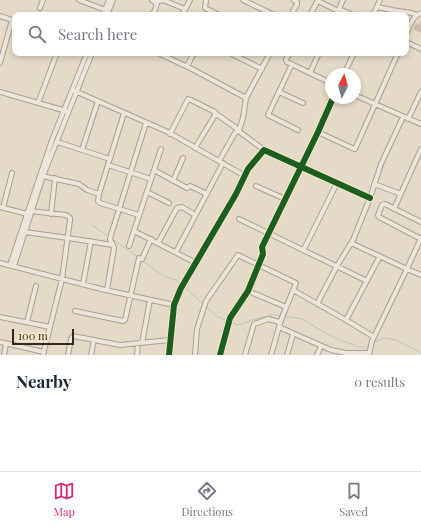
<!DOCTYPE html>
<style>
body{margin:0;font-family:"Playfair Display",serif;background:#f6f6f7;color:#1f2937}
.compass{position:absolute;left:325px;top:68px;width:36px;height:36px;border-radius:50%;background:#fff;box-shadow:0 2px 6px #0003;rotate:6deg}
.scale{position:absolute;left:12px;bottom:10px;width:62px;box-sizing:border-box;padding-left:4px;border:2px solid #372619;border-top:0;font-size:11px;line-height:14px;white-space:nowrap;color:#372619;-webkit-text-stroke:3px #f8e9ca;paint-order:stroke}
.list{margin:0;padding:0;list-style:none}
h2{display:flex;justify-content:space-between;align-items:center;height:52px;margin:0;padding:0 16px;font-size:17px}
h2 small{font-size:13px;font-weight:400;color:#747a83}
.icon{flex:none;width:22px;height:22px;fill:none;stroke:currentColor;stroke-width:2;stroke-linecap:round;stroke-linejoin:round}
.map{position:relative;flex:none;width:421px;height:355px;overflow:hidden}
.search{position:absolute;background:#fff;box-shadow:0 2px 6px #0003;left:12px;right:12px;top:12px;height:44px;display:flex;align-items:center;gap:10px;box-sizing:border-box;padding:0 14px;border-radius:8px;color:#747a83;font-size:15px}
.sheet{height:116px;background:#fff}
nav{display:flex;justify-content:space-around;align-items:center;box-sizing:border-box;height:56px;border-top:1px solid #e0e1e3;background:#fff;font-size:11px;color:#747a83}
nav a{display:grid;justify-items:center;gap:2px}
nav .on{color:#db2777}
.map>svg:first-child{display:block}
</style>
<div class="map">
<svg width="421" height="355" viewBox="0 0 421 355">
<rect width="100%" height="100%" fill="#e5dac7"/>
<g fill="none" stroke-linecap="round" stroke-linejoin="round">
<!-- stream -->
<path stroke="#b4c9bb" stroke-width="1" d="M 92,225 L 110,237
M 112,239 L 137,256
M 143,261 L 164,276 L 176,280 L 181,284
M 183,286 L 203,304
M 206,306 L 216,316 L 228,321
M 284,316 L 302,319 L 333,337 L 359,347 L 365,347 L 370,345
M 231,322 L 238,325 L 245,323 L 251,320 L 274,315 L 281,316
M 373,343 L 383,338 L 396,340 L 421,353"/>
</g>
<!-- building -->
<path fill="#c9b7a8" d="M 421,20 L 421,33 L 413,29 L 416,23 L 419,25 Z"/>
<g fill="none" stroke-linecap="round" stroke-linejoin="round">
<!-- street casing -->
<g stroke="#a99f91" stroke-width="6">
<path id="street" d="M 79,0 L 108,11
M 152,0 L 155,2 L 157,4 L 153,15
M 206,0 L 205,8 L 219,15
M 243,0 L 274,15
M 155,2 L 163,0 L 185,9
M 377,7 L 392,10 L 412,13 L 416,15
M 40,8 L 43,0
M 339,9 L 353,15
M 103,15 L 109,0
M 107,15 L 113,0
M 182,15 L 190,0
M 291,15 L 297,4 L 297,2 L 294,0
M 310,15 L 317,2 L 318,1 L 338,11
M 336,15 L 343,0
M 373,15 L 380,0
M 0,16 L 15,21
M 406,34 C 410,27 412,16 421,13
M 406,42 L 421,49
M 158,53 L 192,69 L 246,98
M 230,53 L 262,69
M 290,53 L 286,59 L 287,62 L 310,73
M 319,53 L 310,73 L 331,83
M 0,63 L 12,20
M 292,64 L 268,115 L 298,130
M 187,66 L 194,53
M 344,74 L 354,53
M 75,91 L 168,132 L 245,176
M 0,92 L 66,111
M 279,92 L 303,103
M 355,95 L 375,104 L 421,124
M 38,103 L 57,53
M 124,113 L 99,194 L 98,201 L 100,203 L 139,215
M 215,113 L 239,130 L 235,133 L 219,161
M 408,119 L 421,92
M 318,132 L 352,148 L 355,149 L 398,53
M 170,134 L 188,99 L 191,100 L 215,112 L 215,115 L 195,148
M 57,142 L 110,159
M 82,150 L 98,101
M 264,150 L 241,133 L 239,130 L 243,118 L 246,98 L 270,53
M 108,165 L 151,179
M 154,170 L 187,188 L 190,186 L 207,194
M 42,176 L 79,184 L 87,190 L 99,194
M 173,181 L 183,158
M 374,184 L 401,194
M 256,186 L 285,199
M 147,192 L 169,203
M 0,207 L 27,214
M 3,208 L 12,173
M 394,209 L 421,149
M 30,211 L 66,215 L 70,218 L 70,220 L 62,279 L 43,355
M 51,214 L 55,178
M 239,219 L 367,281
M 134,231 L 196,263
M 25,232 L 68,238 L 113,245
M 421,238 L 407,269 L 421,275
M 421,239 L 379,217 L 378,215 L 382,205 L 385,204 L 421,222
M 158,243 L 177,208 L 182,207 L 195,215
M 351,243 L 407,269 L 372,341 L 369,355
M 129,246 L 161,149
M 304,249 L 337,183
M 176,252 L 223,163
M 142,259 L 151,239
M 0,263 L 101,289 L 174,305
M 10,265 L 52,140 L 87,53
M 14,266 L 43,176 L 92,53
M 83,284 L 91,241
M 107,290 L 114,248 L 113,245 L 110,240 L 111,235 L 146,123
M 293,290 L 346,320 L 374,337
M 248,291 L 286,307
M 317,304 L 337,266 L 353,240 L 370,198 L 381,164 L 403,117
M 75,311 L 123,321 L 125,320 L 139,258
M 0,317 L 50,327
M 346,320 L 380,256
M 27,322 L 36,286
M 279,327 L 331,350 L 346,353 L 369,353
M 0,342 L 44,352
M 142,343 L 150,300
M 4,355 L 6,344
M 68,355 L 71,339 L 73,336 L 120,345 L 170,340
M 91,355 L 94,340
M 137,355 L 138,343
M 169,355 L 174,305 L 181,288 L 236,194 L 248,169 L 264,150 L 370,198
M 195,355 L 197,329 L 206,301 L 238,255 L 296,283 L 281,320 L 271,355
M 220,355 L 230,318 L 248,291 L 263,254 L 262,247 L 318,132 L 333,98
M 245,355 L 254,324 L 268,319 L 280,322
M 287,355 L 293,334
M 317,355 L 321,346"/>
</g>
<!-- street -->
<use href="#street" stroke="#ece5da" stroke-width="4"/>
<!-- cycleway casing -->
<g stroke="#f8e9ca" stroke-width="8">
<path id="cycleway" d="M 169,355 L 174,305 L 181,288 L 236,194 L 248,169 L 264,150 L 370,198
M 220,355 L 230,318 L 248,291 L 263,254 L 262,247 L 318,132 L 333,98"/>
</g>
<!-- cycleway -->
<use href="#cycleway" stroke="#1b5e20" stroke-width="6"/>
</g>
</svg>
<svg class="compass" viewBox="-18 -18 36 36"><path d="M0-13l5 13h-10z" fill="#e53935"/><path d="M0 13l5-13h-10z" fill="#747a83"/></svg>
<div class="scale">100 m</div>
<div class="search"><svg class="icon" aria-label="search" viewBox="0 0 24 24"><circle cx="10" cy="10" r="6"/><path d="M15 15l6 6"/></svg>Search here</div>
</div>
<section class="sheet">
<h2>Nearby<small>0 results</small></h2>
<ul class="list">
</ul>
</section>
<nav>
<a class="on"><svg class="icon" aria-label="map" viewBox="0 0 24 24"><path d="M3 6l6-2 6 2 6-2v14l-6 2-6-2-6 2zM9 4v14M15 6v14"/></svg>Map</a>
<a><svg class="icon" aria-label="directions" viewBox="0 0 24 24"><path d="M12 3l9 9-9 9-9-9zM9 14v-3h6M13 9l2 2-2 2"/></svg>Directions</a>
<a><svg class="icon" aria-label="saved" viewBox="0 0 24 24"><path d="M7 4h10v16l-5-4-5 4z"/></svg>Saved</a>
</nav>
